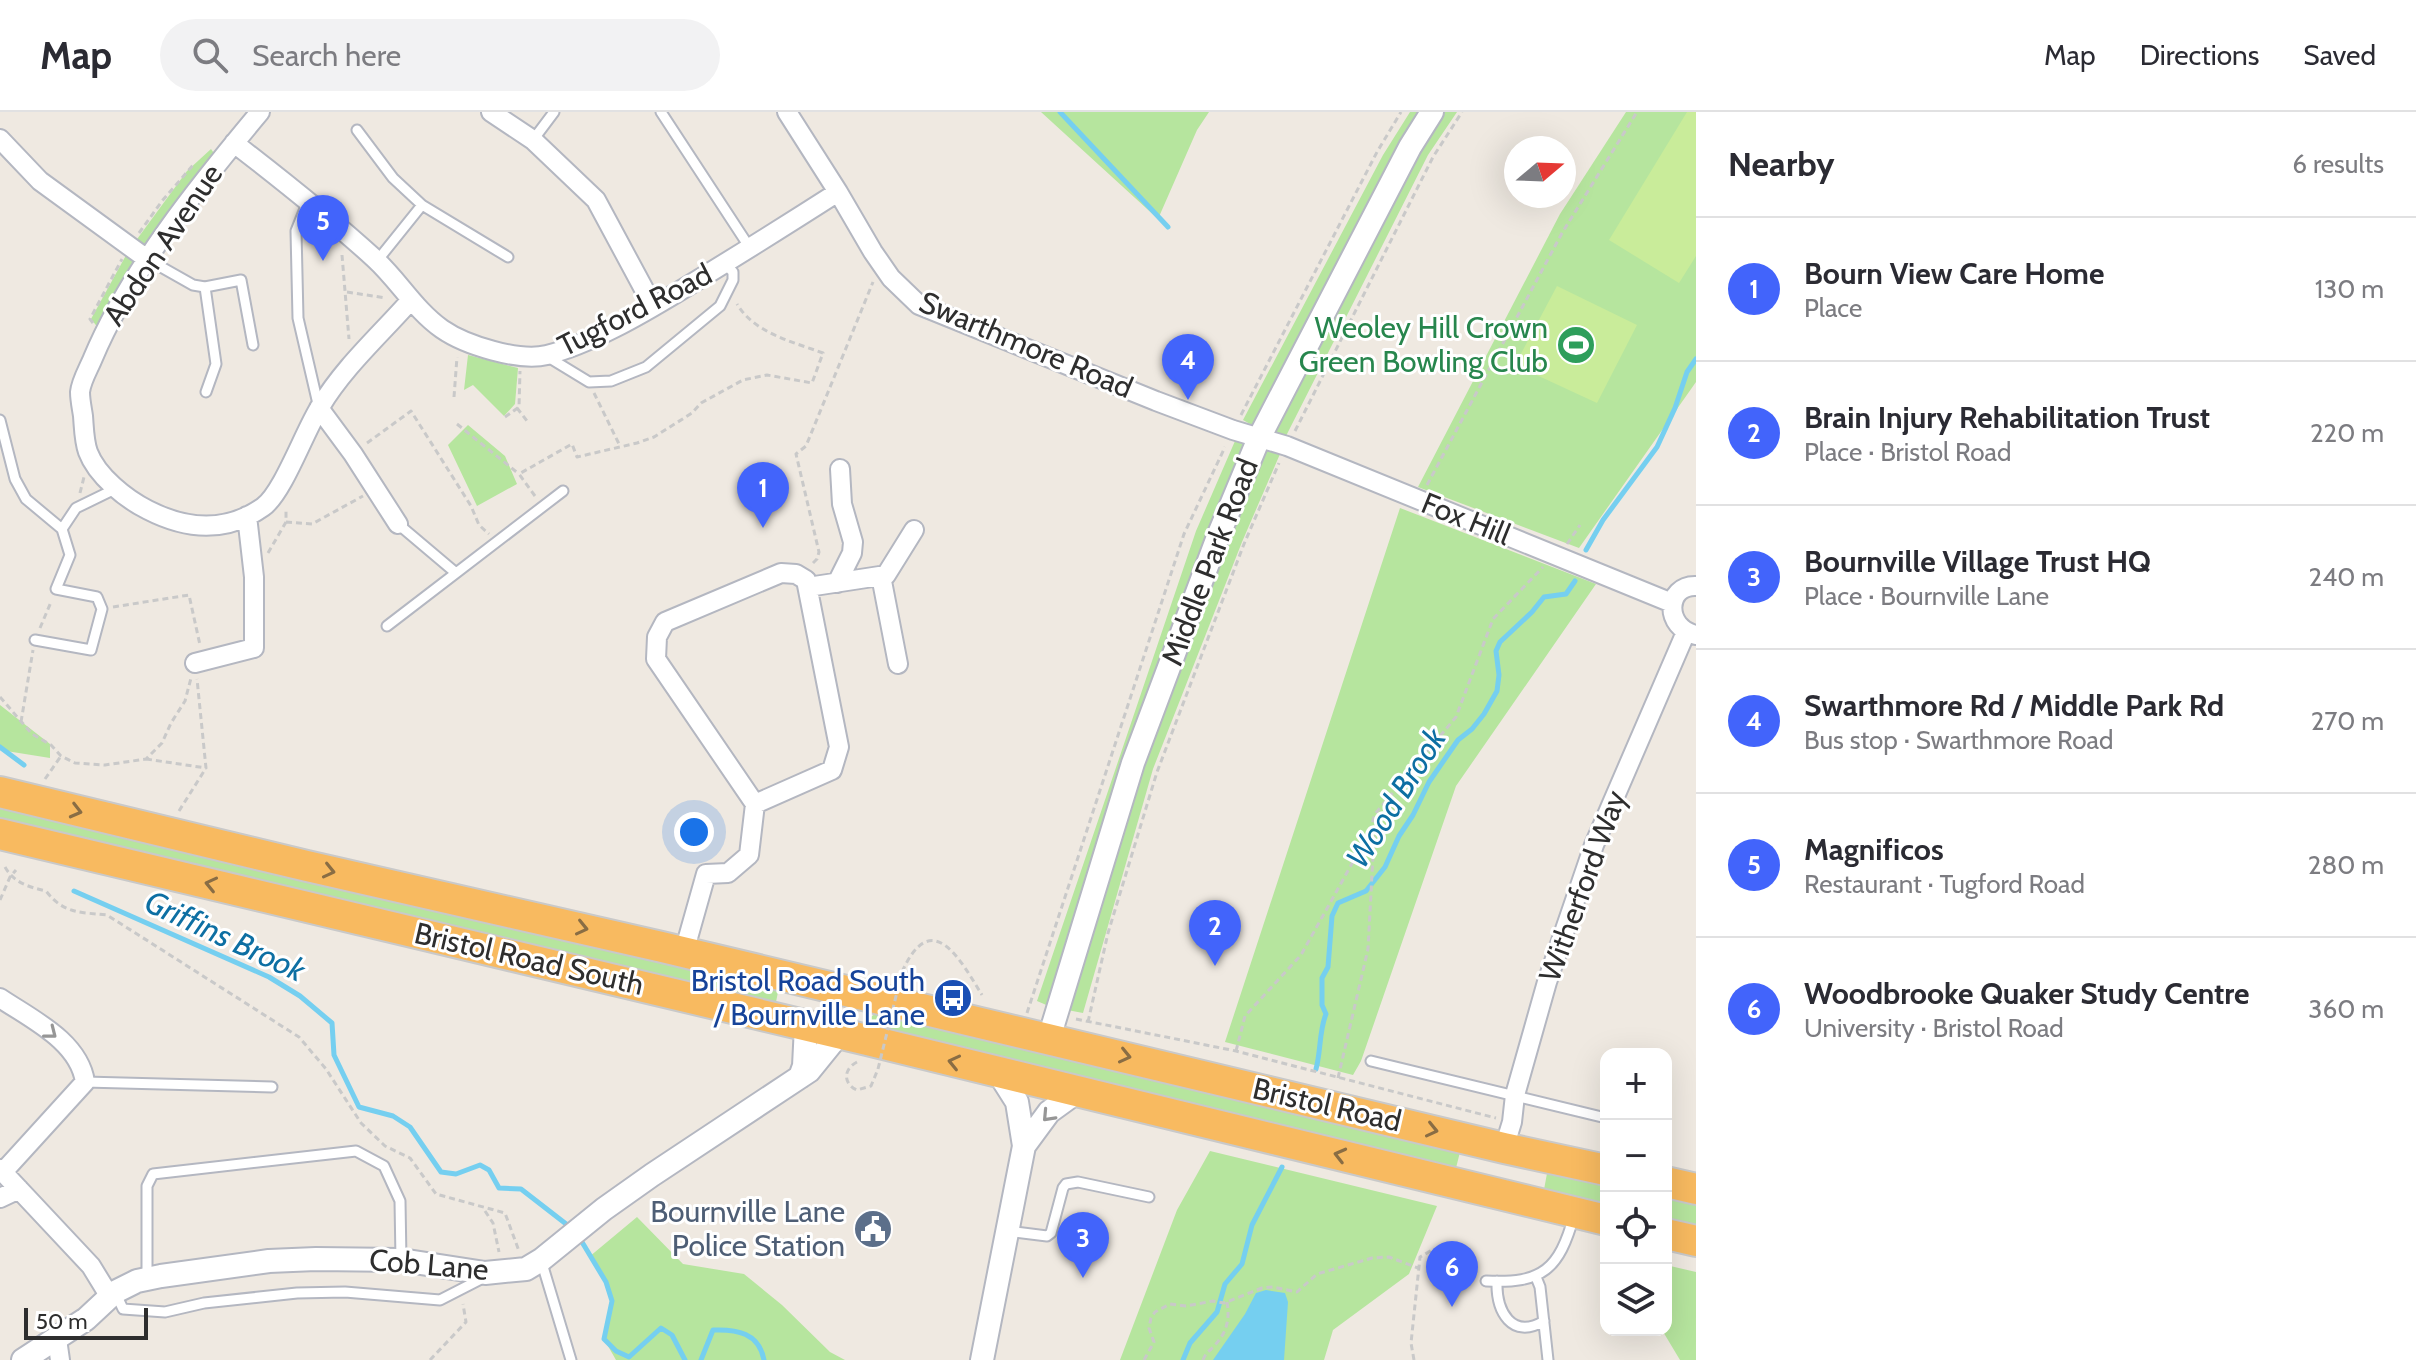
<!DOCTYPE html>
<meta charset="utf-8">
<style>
body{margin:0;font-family:Cabin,sans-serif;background:#f2f2f3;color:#2b2b33}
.controls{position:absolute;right:24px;bottom:24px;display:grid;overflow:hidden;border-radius:16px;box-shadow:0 8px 32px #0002}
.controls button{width:72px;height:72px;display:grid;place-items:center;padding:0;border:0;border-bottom:2px solid #e1e1e2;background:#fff;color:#2b2b33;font:40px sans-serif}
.compass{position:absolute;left:1504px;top:24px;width:72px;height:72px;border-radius:50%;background:#fff;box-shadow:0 8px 32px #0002;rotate:71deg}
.scale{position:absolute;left:24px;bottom:20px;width:124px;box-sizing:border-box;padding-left:8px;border:4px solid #2e2e2e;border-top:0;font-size:22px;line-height:28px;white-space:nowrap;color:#2e2e2e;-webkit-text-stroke:6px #fff;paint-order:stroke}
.you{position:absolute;left:694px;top:720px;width:28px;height:28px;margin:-20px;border:6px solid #fff;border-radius:50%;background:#1a73e8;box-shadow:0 0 0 12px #1a73e833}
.badge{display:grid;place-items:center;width:52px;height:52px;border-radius:50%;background:#4264fb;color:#fff;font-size:26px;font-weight:700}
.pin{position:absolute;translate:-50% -66px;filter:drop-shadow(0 2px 4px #0008)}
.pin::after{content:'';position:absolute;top:42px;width:28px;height:24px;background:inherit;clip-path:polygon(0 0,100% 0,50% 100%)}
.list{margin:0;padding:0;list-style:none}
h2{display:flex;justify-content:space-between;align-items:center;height:104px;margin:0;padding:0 32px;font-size:34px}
h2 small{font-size:26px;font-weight:400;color:#7c7c81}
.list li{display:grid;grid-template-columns:52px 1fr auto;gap:24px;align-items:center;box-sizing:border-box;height:144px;padding:0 32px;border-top:2px solid #e1e1e2}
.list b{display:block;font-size:30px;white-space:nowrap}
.list p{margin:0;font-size:26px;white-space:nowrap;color:#7c7c81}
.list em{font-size:26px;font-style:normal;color:#7c7c81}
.icon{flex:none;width:44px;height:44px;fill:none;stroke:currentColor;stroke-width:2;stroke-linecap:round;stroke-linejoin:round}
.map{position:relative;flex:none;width:1696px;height:1248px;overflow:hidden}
header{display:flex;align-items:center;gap:48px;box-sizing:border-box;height:112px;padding:0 40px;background:#fff;border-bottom:2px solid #e1e1e2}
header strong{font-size:38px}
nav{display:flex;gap:44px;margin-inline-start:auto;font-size:28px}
.search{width:560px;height:72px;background:#f2f2f3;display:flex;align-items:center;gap:20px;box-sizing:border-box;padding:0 28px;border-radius:44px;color:#7c7c81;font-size:30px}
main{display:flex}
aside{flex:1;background:#fff}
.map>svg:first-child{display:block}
</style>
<header>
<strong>Map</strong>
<div class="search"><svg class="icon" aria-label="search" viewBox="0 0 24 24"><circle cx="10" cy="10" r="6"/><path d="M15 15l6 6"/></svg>Search here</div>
<nav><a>Map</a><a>Directions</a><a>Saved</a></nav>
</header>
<main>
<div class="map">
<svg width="1696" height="1248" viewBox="0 0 1696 1248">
<rect width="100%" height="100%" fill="#efe9e1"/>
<!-- green -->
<path fill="#b6e59e" d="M 1041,0 L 1209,0 L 1197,18 L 1158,107 Z
M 1410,0 L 1424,0 L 1259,317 L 1243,308 L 1383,43 Z
M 1440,0 L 1457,0 L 1428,43 L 1286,324 L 1274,319 Z
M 1626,0 L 1696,0 L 1696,270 L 1579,436 L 1418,375 L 1560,102 Z
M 211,37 L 218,47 L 147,146 L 132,134 L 187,59 Z
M 130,136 L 146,148 L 99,217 L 91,207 Z
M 468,243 L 518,256 L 515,292 L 504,304 L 473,273 L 464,278 Z
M 468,313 L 505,344 L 517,372 L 477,394 L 448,333 Z
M 1235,329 L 1253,334 L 1051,895 L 1037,889 L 1196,419 Z
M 1260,335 L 1280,342 L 1242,430 L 1153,657 L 1083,901 L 1062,897 L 1143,643 Z
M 1400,396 L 1596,472 L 1456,674 L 1361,949 L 1353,963 L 1225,930 Z
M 0,593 L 50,632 L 50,646 L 0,638 Z
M 0,690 L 772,871 L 778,880 L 776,890 L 767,898 L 0,716 Z
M 881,898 L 1462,1032 L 1454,1064 L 873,918 L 869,906 Z
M 1210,1039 L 1437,1094 L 1409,1162 L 1333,1218 L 1324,1248 L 1120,1248 L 1177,1098 Z
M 1548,1056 L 1606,1069 L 1606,1098 L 1543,1083 Z
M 1666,1081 L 1696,1088 L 1696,1118 L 1666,1111 Z
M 637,1105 L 683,1152 L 744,1162 L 782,1193 L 830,1240 L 845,1248 L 616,1248 L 604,1227 C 613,1183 615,1183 589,1145 Z
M 1666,1153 L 1696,1160 L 1696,1248 L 1680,1248 L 1662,1218 L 1666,1218 Z"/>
<!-- pitch -->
<path fill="#c9ec9a" d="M 1687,0 L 1696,0 L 1696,144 L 1679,171 L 1609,128 Z
M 1557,174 L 1637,213 L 1597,291 L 1515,253 Z"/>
<!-- water -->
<path fill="#75cff0" d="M 1266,1178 L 1285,1181 L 1288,1190 L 1284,1248 L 1213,1248 L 1245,1202 L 1256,1181 Z"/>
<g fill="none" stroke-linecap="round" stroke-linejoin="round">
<!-- stream -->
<path stroke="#75cff0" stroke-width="5" d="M 1060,0 L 1168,115
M 1586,438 L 1603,408 L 1657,335 L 1675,296 L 1687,260 L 1696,247
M 0,635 L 24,653
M 74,779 L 269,865 L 300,884 L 332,911 L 334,943 L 359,995 L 393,1004 L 410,1015 L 441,1060 L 456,1062 L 480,1053 L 489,1058 L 499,1076 L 521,1077 L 570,1115
M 1316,957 C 1321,939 1319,919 1326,902 L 1322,893 L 1322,866 L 1328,855 L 1332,804 L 1338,791 L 1366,779 L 1385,755 L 1399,724 L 1413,703 L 1429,670 L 1458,628 L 1472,617 L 1484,602 L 1497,579 L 1499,563 L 1496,539 L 1500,530 L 1532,500 L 1544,485 L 1566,482 L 1575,469
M 579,1125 L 606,1170 L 612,1189 L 604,1227 L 616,1239 L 629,1245 L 661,1216 L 672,1223 L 685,1248
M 701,1248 L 713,1218 C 737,1217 759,1221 764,1248
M 1183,1248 L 1190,1231 L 1217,1200 L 1225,1172 L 1242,1152 L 1252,1113 L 1282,1055"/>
<!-- service casing -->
<g stroke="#b4b7c1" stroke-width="13">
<path id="service" d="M 661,0 L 750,136
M 357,18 L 393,66 L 422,93 L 508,145
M 533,28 L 554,0
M 308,89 L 296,119 L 298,206 L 318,292
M 147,147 L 193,173 L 205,175 L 241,168 L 253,233
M 377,149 L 422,93
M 205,175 L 216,252 L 206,280
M 548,245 L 589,270 L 611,269 L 646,255 L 720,194 L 733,168 L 733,160 L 725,152
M 0,308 L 15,367 L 26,387 L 62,417
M 398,412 L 456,461
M 387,514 L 563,379
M 35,528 L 91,538 L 102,497 L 97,485 L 56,477 L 70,443 L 62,417 L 76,396 L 115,377
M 1371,949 L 1606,1006
M 85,970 L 272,975
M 1007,1119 L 1047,1124 L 1051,1121 L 1063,1076 L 1066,1072 L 1078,1070 L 1149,1085
M 541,1148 L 571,1248
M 147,1165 L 147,1074 L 153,1062 L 356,1039 L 384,1054 L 400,1089 L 401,1148
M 1536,1165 L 1540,1175 L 1548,1248
M 1486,1169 C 1543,1172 1559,1157 1574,1104
M 1497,1169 C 1496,1200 1512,1228 1544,1209
M 116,1182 L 123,1197 L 165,1200 L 204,1191 L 297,1181 L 345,1180 L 440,1188 L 481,1167"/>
</g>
<!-- minor casing -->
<g stroke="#b4b7c1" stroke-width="22">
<path id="minor" d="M 260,0 C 199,73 130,158 93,246 C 89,256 81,269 80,280 C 80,288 82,297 83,304 C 84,316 84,329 88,340 C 97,364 126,387 148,398 C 187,418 226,421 263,395 C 283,381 305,318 320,295 C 344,255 379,224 410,189
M 491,0 L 533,28 L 596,88 L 653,194
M 787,0 L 838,80 L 873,140 L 891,166 L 919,193 L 1156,289 L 1233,318 L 1287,334 L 1672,491
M 0,27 L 40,69 L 147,147
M 234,31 C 282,68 330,106 375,147 C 399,169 415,198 442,217 C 465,233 519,250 547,243 C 590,232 640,203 678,180 C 732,147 785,114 838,80
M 319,296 L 353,342 L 398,412
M 881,464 L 898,552
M 837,471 L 852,441 L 853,430 L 842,392 L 840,357
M 1696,474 C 1665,473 1664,516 1696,523
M 808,475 L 886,463 L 914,418
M 195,551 L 254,536 L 254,465 L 247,404
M 684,840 L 706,762 L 728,761 L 749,743 L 755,692 L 832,658 L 839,635 L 806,468 L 796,462 L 781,461 L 665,510 L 657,525 L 656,547 L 755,692
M 0,886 C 31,907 79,929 85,970 L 3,1060
M 1504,1036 L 1512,1010 L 1515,983 L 1547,870 L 1594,733 L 1686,520
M 0,1057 L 91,1154 L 110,1185
M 0,1086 L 19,1077
M 57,1227 L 60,1248"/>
</g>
<!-- tertiary casing -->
<g stroke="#b4b7c1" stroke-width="26">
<path id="tertiary" d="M 1049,926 L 1133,651 L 1219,422 L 1259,326 L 1410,35 L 1432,0
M 800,965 L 804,954 L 806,914
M 1024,1034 L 1049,1000 L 1078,979
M 23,1248 L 86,1207 L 115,1180 L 137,1169 L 161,1164 L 269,1149 L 316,1147 L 401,1148 L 485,1161 L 526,1157 L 541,1148 L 604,1097 L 652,1063 L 809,959 L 839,922
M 982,1248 L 1024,1034 L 1017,990 L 998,960"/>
</g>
<!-- trunk casing -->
<g stroke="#c9c9c9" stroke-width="34">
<path id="trunk" d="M 0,680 L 307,754 L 662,835 L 1504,1036 L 1606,1058
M 0,722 L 867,928 L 1606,1108
M 1666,1070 L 1696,1077
M 1666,1122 L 1696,1129"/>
</g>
<!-- path -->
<path stroke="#c9c9c9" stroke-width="3" stroke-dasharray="6 4" stroke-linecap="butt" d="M 139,121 L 162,89 L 194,52
M 342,143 L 349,227
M 347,180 L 386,186
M 93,211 L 90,207 L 122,147
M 594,281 L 620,334
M 454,285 L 457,245
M 517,296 L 527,309
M 1241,303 L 1377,40 L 1401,0
M 505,305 L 519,295 L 520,259
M 457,312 L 519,362
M 1295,319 L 1433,45 L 1462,0
M 367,331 L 411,299 L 471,394 L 479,413 L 489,422
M 1427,373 L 1562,121 L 1637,0
M 80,381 L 84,365
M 535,384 L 519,362 L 572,332 L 577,345 L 637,331 L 654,325 L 692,301 L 701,291 L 743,268 L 767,263 L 812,271 L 823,241 C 793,230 754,221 737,192
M 286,410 L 312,412 L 363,384
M 1567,432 L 1580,413
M 268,441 L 286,410 L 286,397
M 813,451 L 817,447 L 819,440 L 796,342 L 806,334 L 873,170
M 113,495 L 189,483 L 200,533
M 40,516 L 51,490
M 0,585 L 32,622 L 51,633 L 61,644 L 75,651 L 105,653 L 146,647 L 162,631 L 171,611 L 185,589 L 191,566
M 21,610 L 33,538
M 146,647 L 206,656
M 45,667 L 61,644
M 179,699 L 206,656 L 197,567
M 5,755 C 14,771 29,775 46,779 C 64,802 79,800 107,803 L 299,925 L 326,957 L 361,1011 L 385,1034 L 410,1046 L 436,1082 L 505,1101 L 519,1139
M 0,788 L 10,765 L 16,758
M 902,860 L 911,860 L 909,868 L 906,869
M 1027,901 L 1184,422 L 1225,335
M 1076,907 L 1236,939 L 1496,1006
M 1088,910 L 1108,821 L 1157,660 L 1244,432 L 1279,351
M 1236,939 L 1245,904 L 1301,843 L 1369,721 L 1375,702 L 1456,605 L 1493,507 L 1543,455
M 857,950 C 843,957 843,972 857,978 L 871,974 L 878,957
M 1338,966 L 1368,837 L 1375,706
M 485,1099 L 493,1111 L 499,1140
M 430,1248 L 466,1210 L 463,1192
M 1144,1248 L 1154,1230 L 1149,1216 L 1151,1206 L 1155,1200 L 1170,1192 L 1186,1194 L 1213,1189 L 1224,1191 L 1262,1176 L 1273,1175 L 1297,1180 L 1317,1162 L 1372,1146 L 1389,1145 L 1418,1156
M 1203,1248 C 1206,1240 1210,1239 1215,1233 C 1227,1220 1230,1207 1227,1190
M 1414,1248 L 1411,1231 L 1420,1145 L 1432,1138 L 1470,1141"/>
<!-- service -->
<use href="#service" stroke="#fff" stroke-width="9"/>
<!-- minor -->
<use href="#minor" stroke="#fff" stroke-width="18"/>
<!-- tertiary -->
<use href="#tertiary" stroke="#fff" stroke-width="22"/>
<!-- trunk -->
<use href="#trunk" stroke="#f8ba60" stroke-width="30"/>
<!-- path-bridge -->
<path stroke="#c9c9c9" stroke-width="3" stroke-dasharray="6 4" stroke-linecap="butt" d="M 878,957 L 902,860 C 932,793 961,849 982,883"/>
</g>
<!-- one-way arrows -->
<defs><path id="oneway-chevron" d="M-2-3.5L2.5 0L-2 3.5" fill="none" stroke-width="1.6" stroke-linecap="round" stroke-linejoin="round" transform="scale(2)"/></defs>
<g stroke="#896d44">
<use href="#oneway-chevron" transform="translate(76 699) rotate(14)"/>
<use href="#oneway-chevron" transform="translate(329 759) rotate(13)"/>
<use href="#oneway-chevron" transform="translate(211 772) rotate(-167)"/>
<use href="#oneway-chevron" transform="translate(582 816) rotate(13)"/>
<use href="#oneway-chevron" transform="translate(1125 944) rotate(13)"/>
<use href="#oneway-chevron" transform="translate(954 950) rotate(-167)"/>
<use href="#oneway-chevron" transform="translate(1432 1018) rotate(13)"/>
<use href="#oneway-chevron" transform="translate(1340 1043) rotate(-166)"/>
</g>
<g stroke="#969696">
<use href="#oneway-chevron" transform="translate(51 921) rotate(38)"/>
<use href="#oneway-chevron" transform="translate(1048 1004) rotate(133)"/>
</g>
<!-- icons -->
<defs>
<g id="stadium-disc" transform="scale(2)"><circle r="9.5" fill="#2e9e5b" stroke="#fff"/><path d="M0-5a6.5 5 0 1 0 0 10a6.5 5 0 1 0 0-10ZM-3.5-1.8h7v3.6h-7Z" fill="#fff"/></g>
<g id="bus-disc" transform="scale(2)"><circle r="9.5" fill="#1a4fb4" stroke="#fff"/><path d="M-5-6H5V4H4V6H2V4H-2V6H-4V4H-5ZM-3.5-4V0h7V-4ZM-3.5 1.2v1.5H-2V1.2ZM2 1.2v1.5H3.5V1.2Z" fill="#fff"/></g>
<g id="civic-disc" transform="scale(2)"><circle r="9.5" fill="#5c6f8a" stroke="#fff"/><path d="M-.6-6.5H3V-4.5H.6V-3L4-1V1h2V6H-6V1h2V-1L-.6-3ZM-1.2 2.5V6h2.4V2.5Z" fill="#fff"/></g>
</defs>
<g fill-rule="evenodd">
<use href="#stadium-disc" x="1576" y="233"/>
<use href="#bus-disc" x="953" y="886"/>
<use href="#civic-disc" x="873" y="1117"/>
</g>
<g text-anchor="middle" stroke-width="6" stroke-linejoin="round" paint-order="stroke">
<!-- street labels -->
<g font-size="30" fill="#2e2e2e" stroke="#fff">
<text transform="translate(163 133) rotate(-56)" y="10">Abdon Avenue</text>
<text transform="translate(635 198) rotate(-27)" y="10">Tugford Road</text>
<text transform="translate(1026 233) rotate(23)" y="10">Swarthmore Road</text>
<text transform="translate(1466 407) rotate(22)" y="10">Fox Hill</text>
<text transform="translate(1210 450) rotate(-69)" y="10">Middle Park Road</text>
<text transform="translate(1583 774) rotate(-70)" y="10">Witherford Way</text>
<text transform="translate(529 847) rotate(13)" y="10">Bristol Road South</text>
<text transform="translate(1327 993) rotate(13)" y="10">Bristol Road</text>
<text transform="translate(429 1153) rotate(5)" y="10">Cob Lane</text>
</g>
<!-- leisure labels -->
<g font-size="30" fill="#27864d" stroke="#fff" text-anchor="end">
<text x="1548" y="226">Weoley Hill Crown<tspan x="1548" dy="34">Green Bowling Club</tspan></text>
</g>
<!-- transit labels -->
<g font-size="30" fill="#164399" stroke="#fff" text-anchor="end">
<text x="925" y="879">Bristol Road South<tspan x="925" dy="34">/ Bournville Lane</tspan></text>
</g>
<!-- service labels -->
<g font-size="30" fill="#4e5e75" stroke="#fff" text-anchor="end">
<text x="845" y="1110">Bournville Lane<tspan x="845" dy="34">Police Station</tspan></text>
</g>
<!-- water labels -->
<g font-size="32" font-style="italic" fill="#0d6fa3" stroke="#fff">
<text transform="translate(1396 686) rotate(-58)" y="11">Wood Brook</text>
<text transform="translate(225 824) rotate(25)" y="11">Griffins Brook</text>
</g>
</g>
</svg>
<div class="controls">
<button>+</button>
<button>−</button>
<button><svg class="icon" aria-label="locate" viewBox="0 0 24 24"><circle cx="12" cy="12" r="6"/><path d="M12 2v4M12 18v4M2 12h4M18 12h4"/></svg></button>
<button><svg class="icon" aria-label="layers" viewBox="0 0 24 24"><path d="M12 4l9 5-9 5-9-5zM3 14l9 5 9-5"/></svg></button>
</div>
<svg class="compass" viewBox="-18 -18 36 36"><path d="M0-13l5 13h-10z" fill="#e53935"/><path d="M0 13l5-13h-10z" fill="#7c7c81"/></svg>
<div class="scale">50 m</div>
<div class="you"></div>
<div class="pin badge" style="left:763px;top:416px">1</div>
<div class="pin badge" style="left:1215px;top:854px">2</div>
<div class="pin badge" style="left:1083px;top:1166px">3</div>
<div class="pin badge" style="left:1188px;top:288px">4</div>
<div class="pin badge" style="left:323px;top:149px">5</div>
<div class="pin badge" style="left:1452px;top:1195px">6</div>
</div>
<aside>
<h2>Nearby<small>6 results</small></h2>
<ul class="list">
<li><span class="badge">1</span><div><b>Bourn View Care Home</b><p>Place</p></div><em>130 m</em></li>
<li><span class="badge">2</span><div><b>Brain Injury Rehabilitation Trust</b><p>Place · Bristol Road</p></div><em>220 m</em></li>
<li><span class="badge">3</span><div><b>Bournville Village Trust HQ</b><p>Place · Bournville Lane</p></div><em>240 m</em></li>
<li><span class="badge">4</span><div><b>Swarthmore Rd / Middle Park Rd</b><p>Bus stop · Swarthmore Road</p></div><em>270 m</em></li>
<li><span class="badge">5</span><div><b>Magnificos</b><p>Restaurant · Tugford Road</p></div><em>280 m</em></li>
<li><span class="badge">6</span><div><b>Woodbrooke Quaker Study Centre</b><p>University · Bristol Road</p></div><em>360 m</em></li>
</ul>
</aside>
</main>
